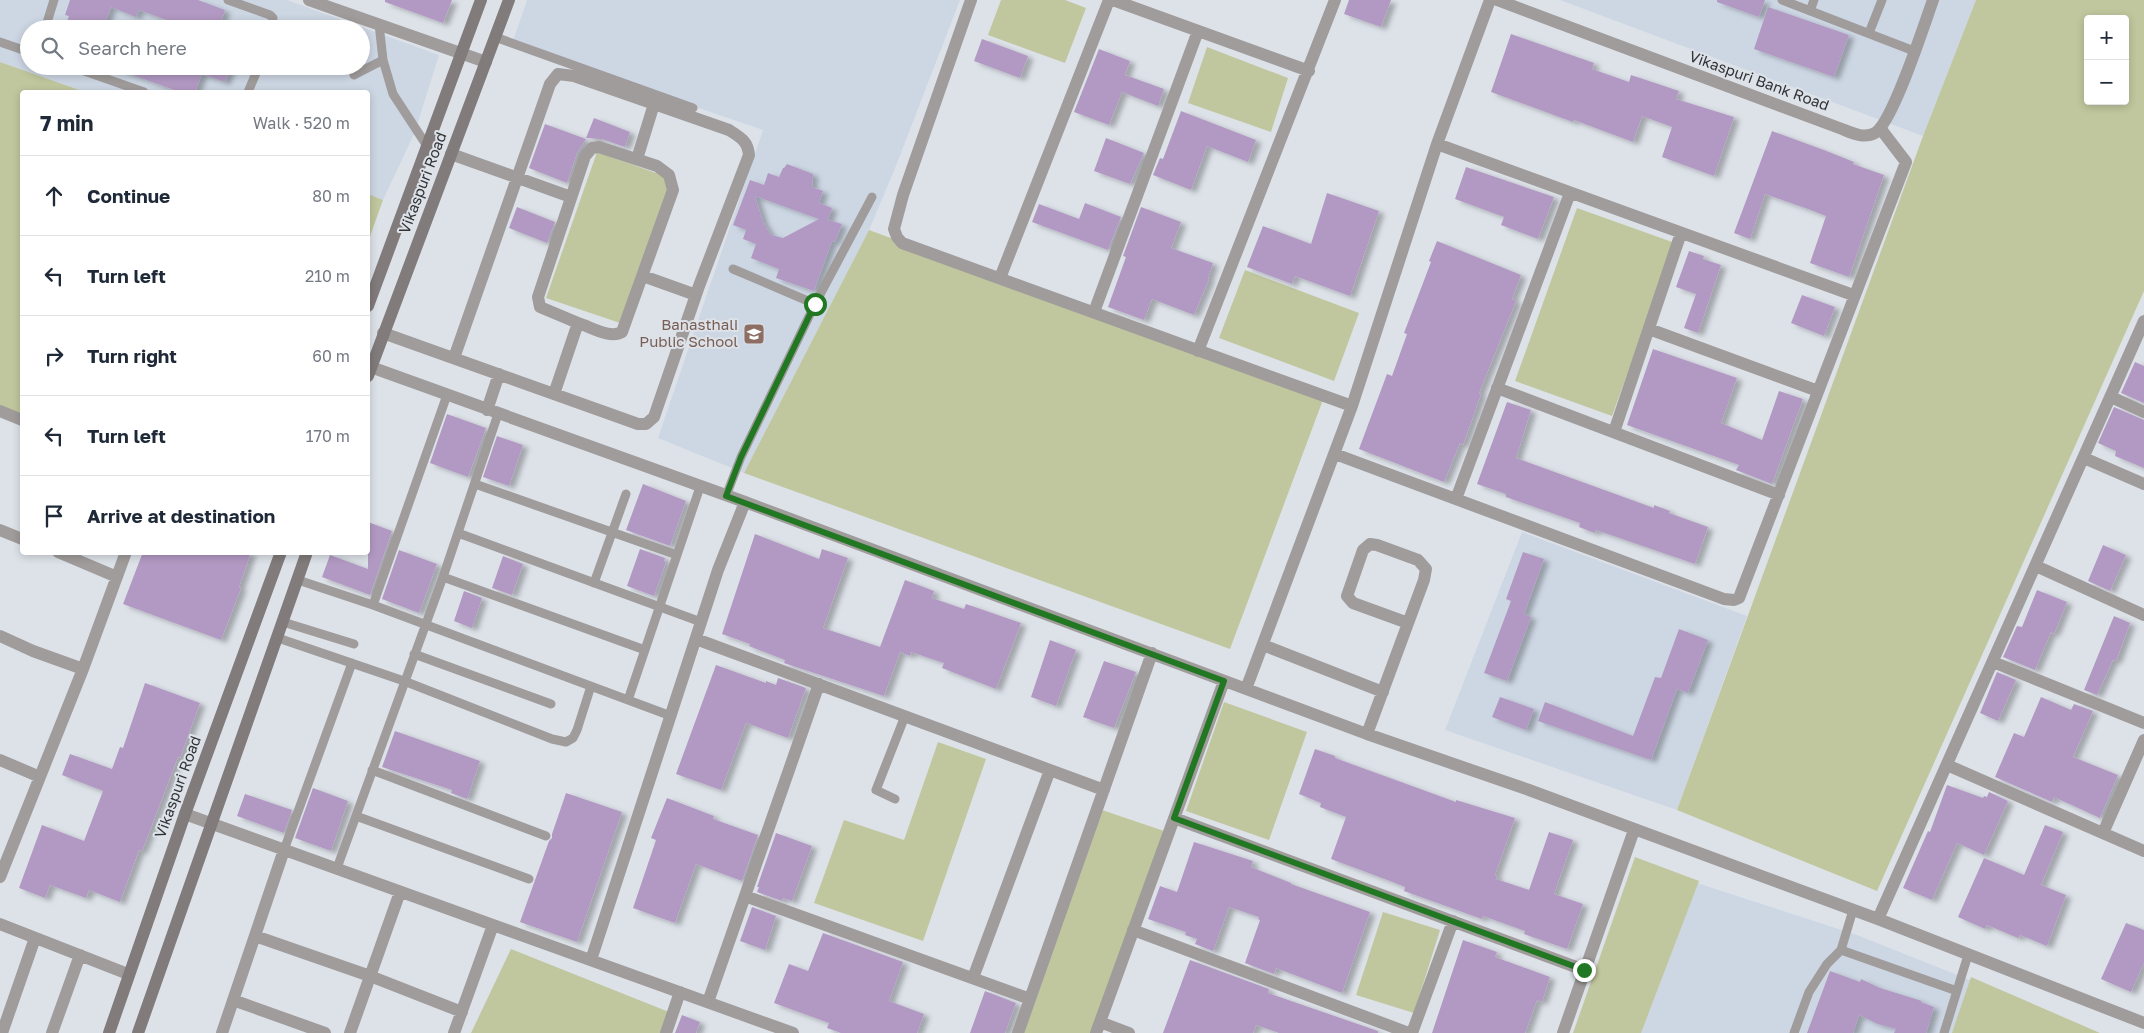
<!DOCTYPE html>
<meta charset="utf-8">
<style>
body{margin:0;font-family:"Golos Text",sans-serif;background:#f6f6f7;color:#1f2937}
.controls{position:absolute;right:15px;top:15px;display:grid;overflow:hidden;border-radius:5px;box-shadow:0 2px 8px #0003}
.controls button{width:45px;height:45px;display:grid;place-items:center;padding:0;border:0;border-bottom:1px solid #e0e1e3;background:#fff;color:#1f2937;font:25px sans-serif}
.stop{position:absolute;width:15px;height:15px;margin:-11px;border:4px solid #227723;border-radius:50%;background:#fff}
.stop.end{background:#227723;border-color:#fff;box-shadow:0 1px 5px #0008}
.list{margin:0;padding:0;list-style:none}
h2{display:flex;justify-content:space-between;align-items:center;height:65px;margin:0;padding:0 20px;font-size:21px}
h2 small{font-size:16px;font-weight:400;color:#747a83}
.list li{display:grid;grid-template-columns:32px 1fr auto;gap:15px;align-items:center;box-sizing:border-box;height:80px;padding:0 20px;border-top:1px solid #e0e1e3}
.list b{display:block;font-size:19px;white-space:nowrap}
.list em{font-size:16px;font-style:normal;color:#747a83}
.icon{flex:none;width:28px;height:28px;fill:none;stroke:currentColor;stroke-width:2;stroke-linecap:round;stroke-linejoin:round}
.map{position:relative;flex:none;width:2144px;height:1033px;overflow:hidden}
.search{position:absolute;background:#fff;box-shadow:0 2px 8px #0003;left:20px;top:20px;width:350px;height:55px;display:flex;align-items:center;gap:12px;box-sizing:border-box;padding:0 18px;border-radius:28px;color:#747a83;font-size:19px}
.panel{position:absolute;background:#fff;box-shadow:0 2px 8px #0003;left:20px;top:90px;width:350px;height:465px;border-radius:5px}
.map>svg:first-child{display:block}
</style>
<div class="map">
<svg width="2144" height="1033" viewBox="0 0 2144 1033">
<defs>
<filter id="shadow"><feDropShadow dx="5.5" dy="3" stdDeviation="2.5" flood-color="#0004"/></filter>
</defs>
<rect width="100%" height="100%" fill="#dde2e9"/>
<!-- built -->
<path fill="#cdd7e4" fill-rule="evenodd" d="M 0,0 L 287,0 L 439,55 L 415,132 L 383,200 L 368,194 L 368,92 L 85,92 L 0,62 ZM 29,29 L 361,29 L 361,66 L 29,66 Z
M 527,0 L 960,0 L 894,171 L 869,230 L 744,473 L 658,438 L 763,130 L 512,44 Z
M 1560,0 L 1976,0 L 1923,136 Z
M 1522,532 L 1747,616 L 1677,810 L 1445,730 Z
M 1691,881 L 1857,935 L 1975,982 L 1956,1033 L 1639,1033 Z"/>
<!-- green -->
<path fill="#c0c79e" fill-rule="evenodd" d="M 1001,0 L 1065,0 L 1086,8 L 1065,63 L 988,35 Z
M 1976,0 L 2144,0 L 2144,291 L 1877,891 L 1677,810 L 1923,136 ZM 2088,19 L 2125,19 L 2125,101 L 2088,101 Z
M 1207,47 L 1288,78 L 1271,132 L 1188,103 Z
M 0,62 L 85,92 L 22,92 L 22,420 L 0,412 Z
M 597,152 L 673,179 L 623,324 L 546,298 Z
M 368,194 L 383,200 L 368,242 Z
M 1577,208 L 1675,243 L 1612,416 L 1515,381 Z
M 869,230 L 1324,397 L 1230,649 L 744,473 Z
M 1245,270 L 1359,313 L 1334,381 L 1219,338 Z
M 1224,702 L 1307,732 L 1269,840 L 1186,811 Z
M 938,742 L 986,759 L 923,941 L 814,903 L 844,820 L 904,840 Z
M 1102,810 L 1167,832 L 1097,1033 L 1024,1033 Z
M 1635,857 L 1699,881 L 1641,1033 L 1573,1033 Z
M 1383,912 L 1440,930 L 1414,1013 L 1356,995 Z
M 511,949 L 669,1012 L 661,1033 L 471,1033 Z
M 1971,977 L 2100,1033 L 1952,1033 Z"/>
<!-- building -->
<path fill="#b299c3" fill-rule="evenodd" filter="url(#shadow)" d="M 70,0 L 198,0 L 225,10 L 219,29 L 192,29 L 139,10 L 136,17 L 111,7 L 103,29 L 64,29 L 69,16 L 65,15 Z
M 385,0 L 452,0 L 443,23 L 385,2 Z
M 1349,0 L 1391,0 L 1381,27 L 1344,14 Z
M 1717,0 L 1765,0 L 1759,17 L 1717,2 Z
M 1768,7 L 1849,35 L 1834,77 L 1754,49 Z
M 1511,34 L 1594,63 L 1592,69 L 1629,82 L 1631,75 L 1679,91 L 1676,99 L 1734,117 L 1714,176 L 1662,157 L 1672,127 L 1642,116 L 1633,142 L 1574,120 L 1573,122 L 1491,92 Z
M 982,39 L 1028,56 L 1020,78 L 974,61 Z
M 1099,49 L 1130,61 L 1125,75 L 1164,89 L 1158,106 L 1122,92 L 1109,125 L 1074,112 Z
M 114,66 L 231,66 L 225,82 L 202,74 L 195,92 L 180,92 L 113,68 Z
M 1181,111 L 1256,140 L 1248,162 L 1207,146 L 1191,190 L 1153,175 L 1160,158 L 1163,159 Z
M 594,118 L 630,132 L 625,147 L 602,139 L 586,138 Z
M 545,124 L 586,139 L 577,153 L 567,183 L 529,168 Z
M 1772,131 L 1824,150 L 1854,162 L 1853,164 L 1884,175 L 1849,277 L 1810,263 L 1826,216 L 1808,209 L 1765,194 L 1750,239 L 1734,233 Z
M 1106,138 L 1144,153 L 1130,184 L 1094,171 Z
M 787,164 L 813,174 L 812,187 L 823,191 L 819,203 L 832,208 L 828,220 L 842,224 L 835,242 L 832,241 L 814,291 L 776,278 L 779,269 L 751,258 L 756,244 L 743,239 L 746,230 L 733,225 L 750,180 L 764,185 L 768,173 L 779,177 L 783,168 L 784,168 ZM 755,196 L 819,219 L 783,238 L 771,235 L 763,222 Z
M 1466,167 L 1554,197 L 1538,239 L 1501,225 L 1504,217 L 1455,199 Z
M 1327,193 L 1379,211 L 1350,296 L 1295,276 L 1292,284 L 1247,267 L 1263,226 L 1311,244 Z
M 1085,203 L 1121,217 L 1108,250 L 1032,222 L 1039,204 L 1079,219 Z
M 517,207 L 555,222 L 547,243 L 509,228 Z
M 1141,207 L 1181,222 L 1171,248 L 1213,263 L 1208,278 L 1209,279 L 1194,315 L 1152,299 L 1144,320 L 1108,307 L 1126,257 L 1123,256 Z
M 1437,241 L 1521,275 L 1512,299 L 1516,301 L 1479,393 L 1481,394 L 1463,445 L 1460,443 L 1444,482 L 1359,449 L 1387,374 L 1392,376 L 1407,334 L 1404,333 L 1431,262 L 1429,261 Z
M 1689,251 L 1704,256 L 1703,259 L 1721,265 L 1698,333 L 1684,328 L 1696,294 L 1676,287 Z
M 1802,295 L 1835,307 L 1824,336 L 1791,323 Z
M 1653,349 L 1737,378 L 1721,423 L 1762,440 L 1779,391 L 1803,399 L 1772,484 L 1736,470 L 1739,465 L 1627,425 Z
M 2135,362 L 2144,366 L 2144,403 L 2121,393 Z
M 1507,402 L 1531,410 L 1516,458 L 1654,508 L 1654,505 L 1670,511 L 1669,513 L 1708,527 L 1695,564 L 1596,530 L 1595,533 L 1579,527 L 1580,523 L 1506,497 L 1506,494 L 1477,484 Z
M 2114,407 L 2144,420 L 2144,468 L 2115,456 L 2116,451 L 2098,443 Z
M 447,414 L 486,428 L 468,477 L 430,463 Z
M 497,436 L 523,445 L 509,486 L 483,477 Z
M 643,484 L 686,501 L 670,546 L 626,530 Z
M 368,522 L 392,531 L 370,595 L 322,577 L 330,555 L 368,569 Z
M 755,534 L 819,559 L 822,549 L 848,558 L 823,628 L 880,647 L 905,580 L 934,591 L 932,598 L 964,609 L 966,604 L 1021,623 L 996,689 L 942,668 L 944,663 L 911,652 L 910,656 L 900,652 L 884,696 L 784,663 L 785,660 L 749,646 L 750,644 L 722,634 Z
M 2103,545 L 2126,555 L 2110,591 L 2088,581 Z
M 640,549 L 665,558 L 664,561 L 666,562 L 654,596 L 627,586 Z
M 399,550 L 437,564 L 419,613 L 382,599 Z
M 143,552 L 251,552 L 239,587 L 241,588 L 221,640 L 123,604 Z
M 1523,552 L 1544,559 L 1524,614 L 1531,617 L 1507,681 L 1484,673 L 1511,601 L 1506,599 Z
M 503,556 L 523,564 L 512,595 L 492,588 Z
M 2037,590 L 2067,602 L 2054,634 L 2051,632 L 2035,670 L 2003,657 L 2017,626 L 2022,627 Z
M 464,591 L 482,598 L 472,628 L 454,621 Z
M 2114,616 L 2130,623 L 2116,661 L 2113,660 L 2097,695 L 2084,690 Z
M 1679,629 L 1708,640 L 1688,693 L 1677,689 L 1651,760 L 1538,721 L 1545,702 L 1633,736 L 1655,677 L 1661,678 Z
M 1050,640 L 1076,650 L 1056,706 L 1031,697 Z
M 1104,661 L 1136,672 L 1114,728 L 1083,717 Z
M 716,665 L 766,683 L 766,681 L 776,685 L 778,678 L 806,688 L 788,738 L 746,723 L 721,790 L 676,774 Z
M 1997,672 L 2016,680 L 1998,721 L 1980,713 Z
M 145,683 L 200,703 L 180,758 L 178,757 L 142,851 L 139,850 L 120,902 L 89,890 L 86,898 L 50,885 L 45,898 L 19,888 L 42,825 L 84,841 L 103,791 L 62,775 L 70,754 L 112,769 L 120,747 L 123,748 Z
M 1500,697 L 1534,709 L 1526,730 L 1492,717 Z
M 2041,697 L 2071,710 L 2074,704 L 2093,711 L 2073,757 L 2118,775 L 2100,818 L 2054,797 L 2052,802 L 1995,777 L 2014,733 L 2024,737 Z
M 395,731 L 480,761 L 467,799 L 451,793 L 452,790 L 382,767 Z
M 1315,749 L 1335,756 L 1335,758 L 1456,802 L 1456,800 L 1515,818 L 1495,875 L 1497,876 L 1496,879 L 1529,890 L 1549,832 L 1573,840 L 1554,894 L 1583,904 L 1567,949 L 1524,934 L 1525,931 L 1483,916 L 1482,919 L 1404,891 L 1405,887 L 1390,881 L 1331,859 L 1346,817 L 1320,807 L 1321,803 L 1299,794 Z
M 1947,785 L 1983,798 L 1984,796 L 1987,797 L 1989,792 L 2008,801 L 1984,855 L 1957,843 L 1932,900 L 1903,888 L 1928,831 L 1930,832 Z
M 313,788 L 348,801 L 331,851 L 295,838 Z
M 566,793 L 622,812 L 577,942 L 520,922 L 549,841 L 552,838 L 552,834 Z
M 245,794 L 292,810 L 284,833 L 237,816 Z
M 667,798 L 714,816 L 713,819 L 758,835 L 742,881 L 696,864 L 675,923 L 633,908 L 656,840 L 651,838 Z
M 2045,825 L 2063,832 L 2041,885 L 2066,895 L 2047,946 L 2020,935 L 2018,938 L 1987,925 L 1985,929 L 1958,917 L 1984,858 L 2024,875 Z
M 776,833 L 812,846 L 792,901 L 783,898 L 782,901 L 757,892 L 759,887 L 757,887 Z
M 1194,842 L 1253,861 L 1251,867 L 1291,883 L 1291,884 L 1370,912 L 1342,993 L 1276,968 L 1274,974 L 1245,963 L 1260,920 L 1258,919 L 1259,917 L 1229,907 L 1213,951 L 1195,944 L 1197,939 L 1185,935 L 1186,932 L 1148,919 L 1160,886 L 1177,892 Z
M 752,907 L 776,916 L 765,950 L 740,941 Z
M 2126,923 L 2144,930 L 2144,963 L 2131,992 L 2101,979 Z
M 823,933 L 903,962 L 889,1001 L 924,1014 L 917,1033 L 841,1033 L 827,1028 L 829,1023 L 774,1003 L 789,964 L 808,971 Z
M 1463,940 L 1497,952 L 1495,957 L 1550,977 L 1542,1002 L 1537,1000 L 1525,1033 L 1432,1033 Z
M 1190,960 L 1269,989 L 1268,993 L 1378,1031 L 1378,1033 L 1279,1033 L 1256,1025 L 1253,1033 L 1163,1033 Z
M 1830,971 L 1860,982 L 1861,979 L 1880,988 L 1922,1001 L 1921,1002 L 1934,1007 L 1926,1033 L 1894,1033 L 1896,1029 L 1878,1024 L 1859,1015 L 1853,1033 L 1807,1033 Z
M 985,991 L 1016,1003 L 1005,1033 L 970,1033 Z
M 682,1015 L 700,1022 L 696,1033 L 675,1033 Z"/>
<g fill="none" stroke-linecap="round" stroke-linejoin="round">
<!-- lane -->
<path stroke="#a09c9c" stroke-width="9" d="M 228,0 L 270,15 L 273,18 L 271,29
M 1782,0 L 1914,51
M 1810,11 L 1814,0
M 379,24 L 383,60 L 393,94 L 427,146
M 45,29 L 54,0
M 1869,33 L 1882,0
M 495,37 L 693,108
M 0,42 L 29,52
M 70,66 L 144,92
M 354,75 L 383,60
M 248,92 L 259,66
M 733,269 L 815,304
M 475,484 L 677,555
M 726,496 L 741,457 L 815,304 L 872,197
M 458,533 L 701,622
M 443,577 L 645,650
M 298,580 L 373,605 L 671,716
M 594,583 L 626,494
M 373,605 L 447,395
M 283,622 L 354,644
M 278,638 L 404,681 L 552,739 L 566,742 L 573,738 L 577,730 L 591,686
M 414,654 L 551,704
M 628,700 L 700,487
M 372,770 L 546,836
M 895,799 L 876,790 L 905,716
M 356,816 L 529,879
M 284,850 L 352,663
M 337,868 L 443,577 L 498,414
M 1841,950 L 1957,991
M 1794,1033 L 1809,992 L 1827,964 L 1841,950 L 1853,910
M 1944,1033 L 1968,955"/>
<!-- street -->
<path stroke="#a09c9c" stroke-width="12" d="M 309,0 L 486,62
M 971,0 L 903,195 L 894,229 L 897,237 L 902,243 L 1352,406
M 1113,0 L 1309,71
M 1497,0 L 1842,129 C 1852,133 1864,139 1875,133 C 1893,122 1924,25 1933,0
M 1437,144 L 1853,295
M 451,154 L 571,197
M 637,159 L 654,104
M 643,276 L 696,295
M 1000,278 L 1109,0
M 1094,312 L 1198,31
M 1649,329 L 1818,391
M 383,333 L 638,424 L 646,424 L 654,417 L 699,286 L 749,155 C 748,141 740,137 729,130 L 574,76 L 558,74 L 550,84 L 454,358
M 1198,351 L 1335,0
M 368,366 L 745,502 L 1367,734 L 1529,790 L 1878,919 L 2144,1023
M 1497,388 L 1779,495
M 554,394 L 578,323 C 591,327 610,339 622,332 L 673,190 L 669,175 L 657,166 L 599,147 L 592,148 L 585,156 L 538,297 L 540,307 L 578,323
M 2111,397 L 2144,412
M 487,410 L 499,374
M 0,411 L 22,420
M 1614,432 L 1681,233
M 1335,454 L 1724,599 L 1734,600 L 1739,598 L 1906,162 L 1880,128
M 2084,458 L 2144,484
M 1456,499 L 1570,193
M 0,530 L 22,539
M 58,552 L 117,577
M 2036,566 L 2144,615
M 0,636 L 33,651 L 83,669
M 696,639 L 1104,790
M 1263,645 L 1383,692
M 1993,662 L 2144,723
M 1246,689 L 1352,406 L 1437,144 L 1490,0
M 1367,734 L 1424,580 L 1426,569 L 1418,560 L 1377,545 L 1370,544 L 1363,550 L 1347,596 L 1353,603 L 1408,623
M 0,760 L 40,777
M 1947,765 L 2144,851
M 185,814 L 793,1033
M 1174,818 L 1584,970
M 2103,833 L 2144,740
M 0,877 L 83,669 L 126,552
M 745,896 L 1030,999
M 1878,919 L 2144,321
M 0,924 L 128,974
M 1133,930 L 1409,1033
M 255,936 L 370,976 L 462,1012
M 591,960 L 718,570 L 745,502
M 973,978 L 1050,770
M 233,1000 L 325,1033
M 708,1002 L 819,684
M 1100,1022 L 1129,1033
M 2,1033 L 35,938
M 52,1033 L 80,955
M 222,1033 L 284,850
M 350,1033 L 400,892
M 454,1033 L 493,925
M 666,1033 L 680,992
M 1018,1033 L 1152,653
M 1096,1033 L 1224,681
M 1412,1033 L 1453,921
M 1563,1033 L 1634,830"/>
<!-- secondary -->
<path stroke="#817b7b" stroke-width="12" d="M 368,306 L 481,0
M 368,376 L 509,0
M 109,1033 L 185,814 L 281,552
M 138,1033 L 307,552"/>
</g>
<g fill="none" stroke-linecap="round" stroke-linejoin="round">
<!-- route -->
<path stroke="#227723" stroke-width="6" d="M 815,304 L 741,457 L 726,496 L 1224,681 L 1174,818 L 1584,970"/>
</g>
<!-- icons -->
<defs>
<g id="school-square" transform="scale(1.125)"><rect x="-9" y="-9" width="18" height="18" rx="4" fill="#8d6e63" stroke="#dde2e9"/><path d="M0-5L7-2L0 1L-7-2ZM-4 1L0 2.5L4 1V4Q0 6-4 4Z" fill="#fff"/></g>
</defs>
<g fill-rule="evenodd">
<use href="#school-square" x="754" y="334"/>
</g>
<g text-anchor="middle" stroke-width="4" stroke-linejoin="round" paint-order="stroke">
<!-- street labels -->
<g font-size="15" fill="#313335" stroke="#dde2e9">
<text transform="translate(1759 81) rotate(20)" y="5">Vikaspuri Bank Road</text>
<text transform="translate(423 183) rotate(-69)" y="5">Vikaspuri Road</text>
<text transform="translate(178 787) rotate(-70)" y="5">Vikaspuri Road</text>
</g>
<!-- education labels -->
<g font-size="15" fill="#785e54" stroke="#dde2e9" text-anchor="end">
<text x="738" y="330">Banasthali<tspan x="738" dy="17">Public School</tspan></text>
</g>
</g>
</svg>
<div class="controls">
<button>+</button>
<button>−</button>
</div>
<div class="stop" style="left:815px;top:304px"></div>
<div class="stop end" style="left:1584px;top:970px"></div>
<div class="search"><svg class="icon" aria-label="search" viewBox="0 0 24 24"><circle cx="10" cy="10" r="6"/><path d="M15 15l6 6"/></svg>Search here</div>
<section class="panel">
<h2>7 min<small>Walk · 520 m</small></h2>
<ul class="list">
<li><svg class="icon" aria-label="ahead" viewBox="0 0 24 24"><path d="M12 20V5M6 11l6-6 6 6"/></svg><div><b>Continue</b></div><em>80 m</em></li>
<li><svg class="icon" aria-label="left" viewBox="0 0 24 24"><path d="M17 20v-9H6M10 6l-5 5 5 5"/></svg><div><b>Turn left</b></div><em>210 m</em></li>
<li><svg class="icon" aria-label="right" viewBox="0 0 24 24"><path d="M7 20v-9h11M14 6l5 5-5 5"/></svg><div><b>Turn right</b></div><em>60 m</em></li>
<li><svg class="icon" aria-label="left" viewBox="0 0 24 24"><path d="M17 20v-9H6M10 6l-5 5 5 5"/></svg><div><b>Turn left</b></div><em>170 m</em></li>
<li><svg class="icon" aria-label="arrive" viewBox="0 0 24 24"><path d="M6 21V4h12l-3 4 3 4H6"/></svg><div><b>Arrive at destination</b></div></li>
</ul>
</section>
</div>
